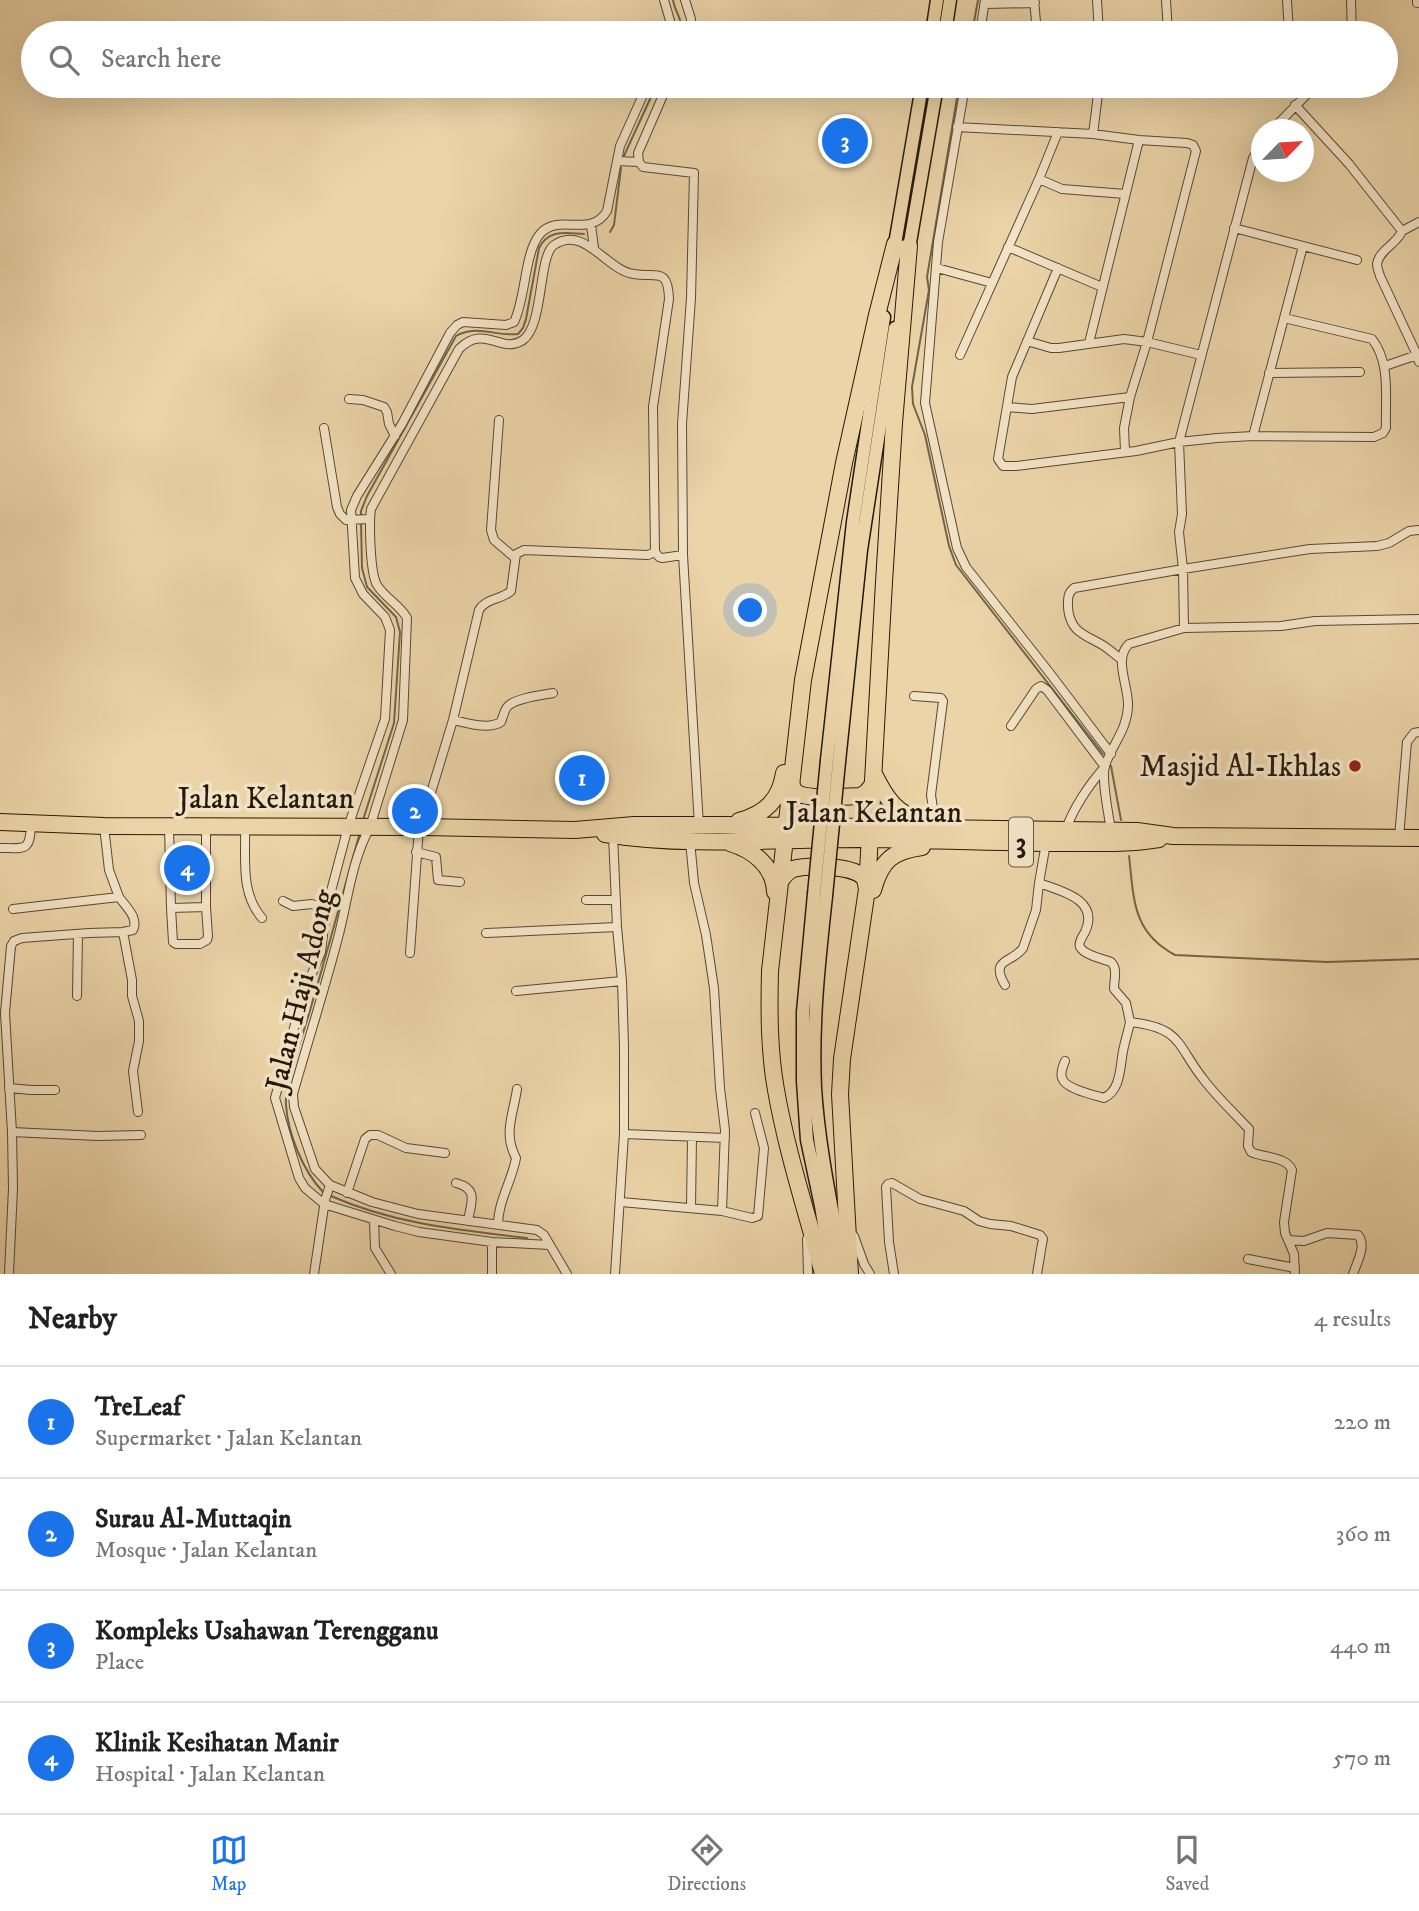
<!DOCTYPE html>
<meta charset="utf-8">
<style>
body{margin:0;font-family:"IM FELL DW Pica",serif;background:#f6f6f6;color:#222}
.compass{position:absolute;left:1251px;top:119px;width:63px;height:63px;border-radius:50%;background:#fff;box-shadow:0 7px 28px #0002;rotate:65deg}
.you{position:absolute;left:751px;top:611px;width:24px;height:24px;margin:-18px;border:5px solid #fff;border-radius:50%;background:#1a73e8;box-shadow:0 0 0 10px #1a73e833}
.badge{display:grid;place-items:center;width:46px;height:46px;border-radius:50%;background:#1a73e8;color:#fff;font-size:23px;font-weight:700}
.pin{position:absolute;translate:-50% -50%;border:4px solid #fff;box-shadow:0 2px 7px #0006}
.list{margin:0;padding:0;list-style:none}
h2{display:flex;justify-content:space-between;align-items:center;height:91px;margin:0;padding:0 28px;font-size:30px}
h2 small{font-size:23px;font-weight:400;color:#767676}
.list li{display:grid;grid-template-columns:46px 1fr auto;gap:21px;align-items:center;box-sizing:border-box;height:112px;padding:0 28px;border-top:2px solid #e0e0e0}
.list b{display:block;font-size:26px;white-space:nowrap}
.list p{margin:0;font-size:23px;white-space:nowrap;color:#767676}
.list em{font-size:23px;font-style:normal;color:#767676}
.icon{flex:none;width:38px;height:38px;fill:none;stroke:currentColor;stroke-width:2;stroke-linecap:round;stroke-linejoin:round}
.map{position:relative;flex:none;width:1419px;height:1274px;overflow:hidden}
.search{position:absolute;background:#fff;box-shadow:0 7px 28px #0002;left:21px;right:21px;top:21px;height:77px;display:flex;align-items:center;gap:18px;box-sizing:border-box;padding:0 24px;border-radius:38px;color:#767676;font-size:26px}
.sheet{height:539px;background:#fff}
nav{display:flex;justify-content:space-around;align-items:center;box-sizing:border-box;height:98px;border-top:2px solid #e0e0e0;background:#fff;font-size:19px;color:#767676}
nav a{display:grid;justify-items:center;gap:4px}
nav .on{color:#1a73e8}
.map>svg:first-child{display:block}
</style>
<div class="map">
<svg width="1419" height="1274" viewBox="0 0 1419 1274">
<rect width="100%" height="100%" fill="#ebd4a8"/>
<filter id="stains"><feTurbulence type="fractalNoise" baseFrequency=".00286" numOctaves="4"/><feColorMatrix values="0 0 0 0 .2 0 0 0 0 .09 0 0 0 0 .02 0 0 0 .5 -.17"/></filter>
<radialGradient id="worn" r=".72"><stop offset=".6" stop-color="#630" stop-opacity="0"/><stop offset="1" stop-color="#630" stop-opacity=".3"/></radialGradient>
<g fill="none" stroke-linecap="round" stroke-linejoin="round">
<!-- stream -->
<path stroke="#746349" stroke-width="2" d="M 673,0 C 675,13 684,20 680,33
M 972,33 L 978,0
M 959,86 L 927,277 L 929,290 L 912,387 L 913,404 L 925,435 L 949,546 L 956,565 L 1103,754
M 623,158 L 656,86
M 610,232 L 614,225 L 621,168
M 361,516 L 361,511 L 367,496 L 456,336 C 477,324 497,337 518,334 L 523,328 L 526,319 L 539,248 C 549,229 565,233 584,234
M 361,522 L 362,568 L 367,587 L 396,617 L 400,632 L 394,723 L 363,820
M 1111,766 L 1121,820
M 1129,856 C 1134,899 1132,932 1175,955 L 1327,962 L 1419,959
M 323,1192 C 303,1171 288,1134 286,1105 C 284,1085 302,1038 308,1017 C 326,957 342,896 359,836
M 331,1196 C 394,1224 460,1230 527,1238"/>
<!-- street casing -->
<g stroke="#574832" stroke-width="10">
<path id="street" d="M 664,0 L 671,24 L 670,33
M 685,0 L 691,19 L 690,33
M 1034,0 L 1037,33
M 1097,0 L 1099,33
M 1166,0 L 1168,33
M 1287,0 L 1289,33
M 1351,0 L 1352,33
M 1417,0 L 1417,3
M 985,4 L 1035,3
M 980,33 L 985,0
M 667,86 L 638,153 L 639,162 L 643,167 L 694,173 L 691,298 L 682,424 L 683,555 L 699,826
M 965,86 L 938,242 L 925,403 L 957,548 L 966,567 L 1049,672 L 1111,754
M 1295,105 L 1349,164 L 1402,231
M 957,127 L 1093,134 L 1139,140 L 1187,143 L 1193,145 L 1196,151 L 1147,342 L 1130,397 L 1124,428 L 1125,451
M 1272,130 L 1315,86
M 1093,134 L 1099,86
M 617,161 L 639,162
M 1039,179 L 1062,189 L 1125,194
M 591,225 L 594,248
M 1234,228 L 1357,260
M 1008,247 L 1102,287
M 937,268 L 992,283
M 1058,268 L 1012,377 L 998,459 L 1003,466 L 1016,466 L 1136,451 L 1179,442 L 1217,438 L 1253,436 L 1374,437 L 1383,433 L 1386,428 C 1385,398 1391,363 1372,339 L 1284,318
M 1027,341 L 1051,348 L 1059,348 L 1124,339 L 1147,342 L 1201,355
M 1089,343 L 1139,140
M 960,355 L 1039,179 L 1058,132
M 1419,362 L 1417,355 L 1380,276 C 1379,272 1377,268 1377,264 C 1379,250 1398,243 1402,231 L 1419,222
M 1385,366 L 1417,355
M 1269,373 L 1360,372
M 349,399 L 363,400 L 384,407 L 387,412 L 389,424 L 395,436
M 1007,407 L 1032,409 L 1130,397
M 499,420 L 491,530 L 494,540 L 515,558
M 324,428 L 337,507 L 340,514 L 346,520 L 370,519
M 1253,436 L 1303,246
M 1184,628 L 1183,569 L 1179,532 L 1182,514 L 1179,442 L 1253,158 L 1262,143
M 1121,659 C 1114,654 1107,647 1099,643 C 1082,634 1070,630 1068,608 C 1068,599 1067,594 1074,588 L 1183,569 L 1310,549 L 1377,546 L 1389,543 L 1409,531 L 1419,530
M 914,696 L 941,698 L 943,701 L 931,795 L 936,828
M 453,720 C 468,723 488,730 501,722 C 503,717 504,710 508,706 C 516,698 542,695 553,693
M 1011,726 L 1036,689 L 1041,686 L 1047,690 L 1105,767 C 1090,783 1072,810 1066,830
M 169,826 L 171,908 L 206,907 L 206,826
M 245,827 C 246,859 240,893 262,918
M 424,827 L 426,809 L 453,720 L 479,610 C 486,598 501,600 511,591 L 516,554 L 524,550 L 648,555 L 655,552
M 1111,831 C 1109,816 1101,779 1105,766 C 1112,744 1127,731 1128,706 C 1129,686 1113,659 1129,644 L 1184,628 L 1281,626 L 1315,621 L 1419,619
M 613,835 L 617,927 L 622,981 L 624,1046 L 624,1134 L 615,1274
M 1399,838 L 1407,742 L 1414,733 L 1419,732
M 690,841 L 694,883 L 706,935 L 714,988 L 720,1088 L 725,1130 L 722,1211
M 1046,843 L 1039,883 C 1062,891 1100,900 1085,932 C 1083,936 1078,942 1080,947 C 1084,955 1103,959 1111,962 C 1118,969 1114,979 1114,989 L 1126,1003 L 1130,1022 C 1183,1028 1176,1045 1204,1080 C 1217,1097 1234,1113 1249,1129 L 1248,1146 L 1251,1152 C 1264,1158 1286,1156 1292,1170 L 1284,1222 L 1285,1233 L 1294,1254 L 1295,1274
M 0,848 C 26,848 30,852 31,823
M 416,852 L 436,857 L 438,880 L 460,882
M 119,897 C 126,907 139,918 133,930 L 123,932
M 586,900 L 616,900
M 283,901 L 293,906 L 312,904 L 326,910
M 171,908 L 173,942 L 176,944 L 200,944 L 207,940 L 208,936 L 206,907
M 13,909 L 119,897 L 109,870 L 104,826
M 486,933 L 617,927
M 410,953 L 419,827
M 1005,985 C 989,958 1013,963 1023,948 L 1036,910 L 1039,883
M 516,991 L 622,981
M 77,996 L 78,934
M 1065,1061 C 1063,1066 1060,1072 1062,1078 C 1065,1089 1094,1095 1104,1098 C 1121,1090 1120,1067 1123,1051 C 1125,1041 1128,1032 1130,1022
M 9,1088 L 31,1090 L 55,1090
M 12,1132 L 98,1136 L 141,1135
M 624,1134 L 725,1138
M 456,1183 C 479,1189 471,1202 468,1221
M 347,1193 L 365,1139 L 370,1135 L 378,1135 L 406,1148 L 445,1153
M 621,1202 L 722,1211 L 752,1218 L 758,1216 L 764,1148 L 755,1113
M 691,1208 L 692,1137
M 374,1220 L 375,1248 L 391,1274
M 498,1225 C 498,1201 512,1181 516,1158 C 503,1133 513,1116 517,1089
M 854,1236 L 864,1264 L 870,1274
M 807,1239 L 808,1274
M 1288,1240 L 1304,1241 L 1327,1233 L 1358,1235 C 1367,1245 1357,1262 1353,1274
M 492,1242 L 492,1274
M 549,1245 L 492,1242 L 419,1232 L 395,1226 L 324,1204 L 305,1188 L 299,1178 L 275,1098 L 303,995 L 321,952 L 326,910 L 348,827 L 385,719 L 390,630 L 385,617 L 363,594 L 355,578 L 351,510 L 357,496 L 402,424 L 450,333 L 457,325 L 463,322 L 506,325 L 514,322 C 526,298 524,253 540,234 C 559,212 590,239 607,211 L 620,146 L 647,86
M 1248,1259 L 1295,1268
M 9,1274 L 13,1188 L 12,1132 L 5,1013 L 11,946 L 14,941 L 22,938 L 89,933 L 123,932 L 132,980 L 132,996 L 139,1021 L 139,1041 L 133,1071 L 138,1112
M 314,1274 L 325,1200 L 330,1185
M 567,1274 L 544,1235 L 537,1230 L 418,1214 L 372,1202 L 330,1185 L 315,1169 L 294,1107 L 293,1094 C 308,1041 325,988 339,934 C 348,898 352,860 370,827 L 403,720 L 407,618 C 400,605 385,598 377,585 C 370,573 369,523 371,509 L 459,349 C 485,323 501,355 523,340 C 544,325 538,256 554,245 C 584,224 607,271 634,274 C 657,278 668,267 669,299 L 653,407 L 655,552 L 659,557 L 662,558 L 683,555
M 894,1274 L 889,1242 L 886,1187 L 888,1184 L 892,1183 L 920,1199 L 964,1211 L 979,1221 L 990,1224 L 1011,1226 L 1040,1235 L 1043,1239 L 1042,1244 L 1037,1274"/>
</g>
<!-- primary casing -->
<g stroke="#26190b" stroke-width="15">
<path id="primary" d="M 932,33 L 937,0
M 945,33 L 950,0
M 894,250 L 922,86
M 908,254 L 937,86
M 827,760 L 853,522 L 884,317
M 839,762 L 861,550 L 895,328
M 814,894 L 803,1012 L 803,1081 L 807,1140 L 821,1206 L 832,1274
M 826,896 C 819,961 812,1022 815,1088 C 819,1151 833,1213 844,1274"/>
</g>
<!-- highway casing -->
<g stroke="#26190b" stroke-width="18">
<path id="highway" d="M 874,774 C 887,801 897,813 925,824
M 791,777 C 792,781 791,785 793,789 C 801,802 847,796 861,796 L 867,792 L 873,784
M 739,821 C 765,814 780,800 784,773
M 0,822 L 104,826 L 424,827 L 575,830 L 634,825 L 723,825 L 1137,831 L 1173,836 L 1419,838
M 605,834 C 693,848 783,838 871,839 C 937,840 1003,843 1069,843 C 1099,843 1129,844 1159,839
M 730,843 C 753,850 774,866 775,892
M 781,880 C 784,876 788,871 793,869 C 808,865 854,865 864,878 C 866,881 866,885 867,889
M 873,890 C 881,861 892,851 922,847
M 823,1274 C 807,1213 787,1153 776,1090 C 769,1051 769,1011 770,971 L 803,680 L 844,463 L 877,315 L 895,244
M 850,1274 L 840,1094 L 842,1059 L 867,889 L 884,582 L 894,423 L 909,246"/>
</g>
<!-- street -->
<use href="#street" stroke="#f2e3c6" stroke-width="8"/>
<!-- primary -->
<use href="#primary" stroke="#ebd4a8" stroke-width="12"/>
<!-- highway -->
<use href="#highway" stroke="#ebd4a8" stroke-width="16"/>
<!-- primary-bridge casing -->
<g stroke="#26190b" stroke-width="15" stroke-linecap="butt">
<path id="primary-bridge" d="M 814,894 L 827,760
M 826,896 L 839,762"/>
</g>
<!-- primary-bridge -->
<use href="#primary-bridge" stroke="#ebd4a8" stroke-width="12"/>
</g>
<!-- markers -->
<circle fill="#8f2418" stroke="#f2e3c6" stroke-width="2.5" cx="1355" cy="766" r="7"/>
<g text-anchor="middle" stroke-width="7" stroke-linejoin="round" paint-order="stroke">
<!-- shield labels -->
<rect fill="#f2e3c6" stroke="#635643" stroke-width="2" x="1009" y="817.5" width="24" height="49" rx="5"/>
<g font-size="28" font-weight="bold" fill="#26190b">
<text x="1021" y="852">3</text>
</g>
<!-- poi labels -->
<g font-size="30" fill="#26190b" stroke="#f2e3c6" text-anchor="end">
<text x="1341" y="776">Masjid Al-Ikhlas</text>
</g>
<!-- street labels -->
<g font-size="30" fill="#26190b" stroke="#f2e3c6">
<text x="266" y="808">Jalan Kelantan</text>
<text x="874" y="822">Jalan Kelantan</text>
<text transform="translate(300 990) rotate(-76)" y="10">Jalan Haji Adong</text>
</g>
</g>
<rect width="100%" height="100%" filter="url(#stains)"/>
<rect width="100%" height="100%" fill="url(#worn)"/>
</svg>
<svg class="compass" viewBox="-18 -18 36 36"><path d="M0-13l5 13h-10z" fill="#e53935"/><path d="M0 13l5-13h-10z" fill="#767676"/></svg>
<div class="you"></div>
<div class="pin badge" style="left:582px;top:778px">1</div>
<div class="pin badge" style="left:415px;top:811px">2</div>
<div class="pin badge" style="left:845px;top:141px">3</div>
<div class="pin badge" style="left:187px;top:868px">4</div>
<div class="search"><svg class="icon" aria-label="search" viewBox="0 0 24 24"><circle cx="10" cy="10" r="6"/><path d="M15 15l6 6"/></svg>Search here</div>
</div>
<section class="sheet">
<h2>Nearby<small>4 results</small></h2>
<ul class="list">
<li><span class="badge">1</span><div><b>TreLeaf</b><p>Supermarket · Jalan Kelantan</p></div><em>220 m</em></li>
<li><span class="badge">2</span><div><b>Surau Al-Muttaqin</b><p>Mosque · Jalan Kelantan</p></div><em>360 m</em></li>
<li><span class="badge">3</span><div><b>Kompleks Usahawan Terengganu</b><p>Place</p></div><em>440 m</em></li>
<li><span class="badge">4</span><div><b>Klinik Kesihatan Manir</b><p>Hospital · Jalan Kelantan</p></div><em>570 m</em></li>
</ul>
</section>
<nav>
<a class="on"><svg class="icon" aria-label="map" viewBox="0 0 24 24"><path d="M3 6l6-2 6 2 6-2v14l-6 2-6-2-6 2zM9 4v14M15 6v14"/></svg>Map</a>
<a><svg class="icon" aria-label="directions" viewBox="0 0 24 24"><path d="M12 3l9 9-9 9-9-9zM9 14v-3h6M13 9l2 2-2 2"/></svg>Directions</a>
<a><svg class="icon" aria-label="saved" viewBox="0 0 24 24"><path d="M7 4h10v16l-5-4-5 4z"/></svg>Saved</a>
</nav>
